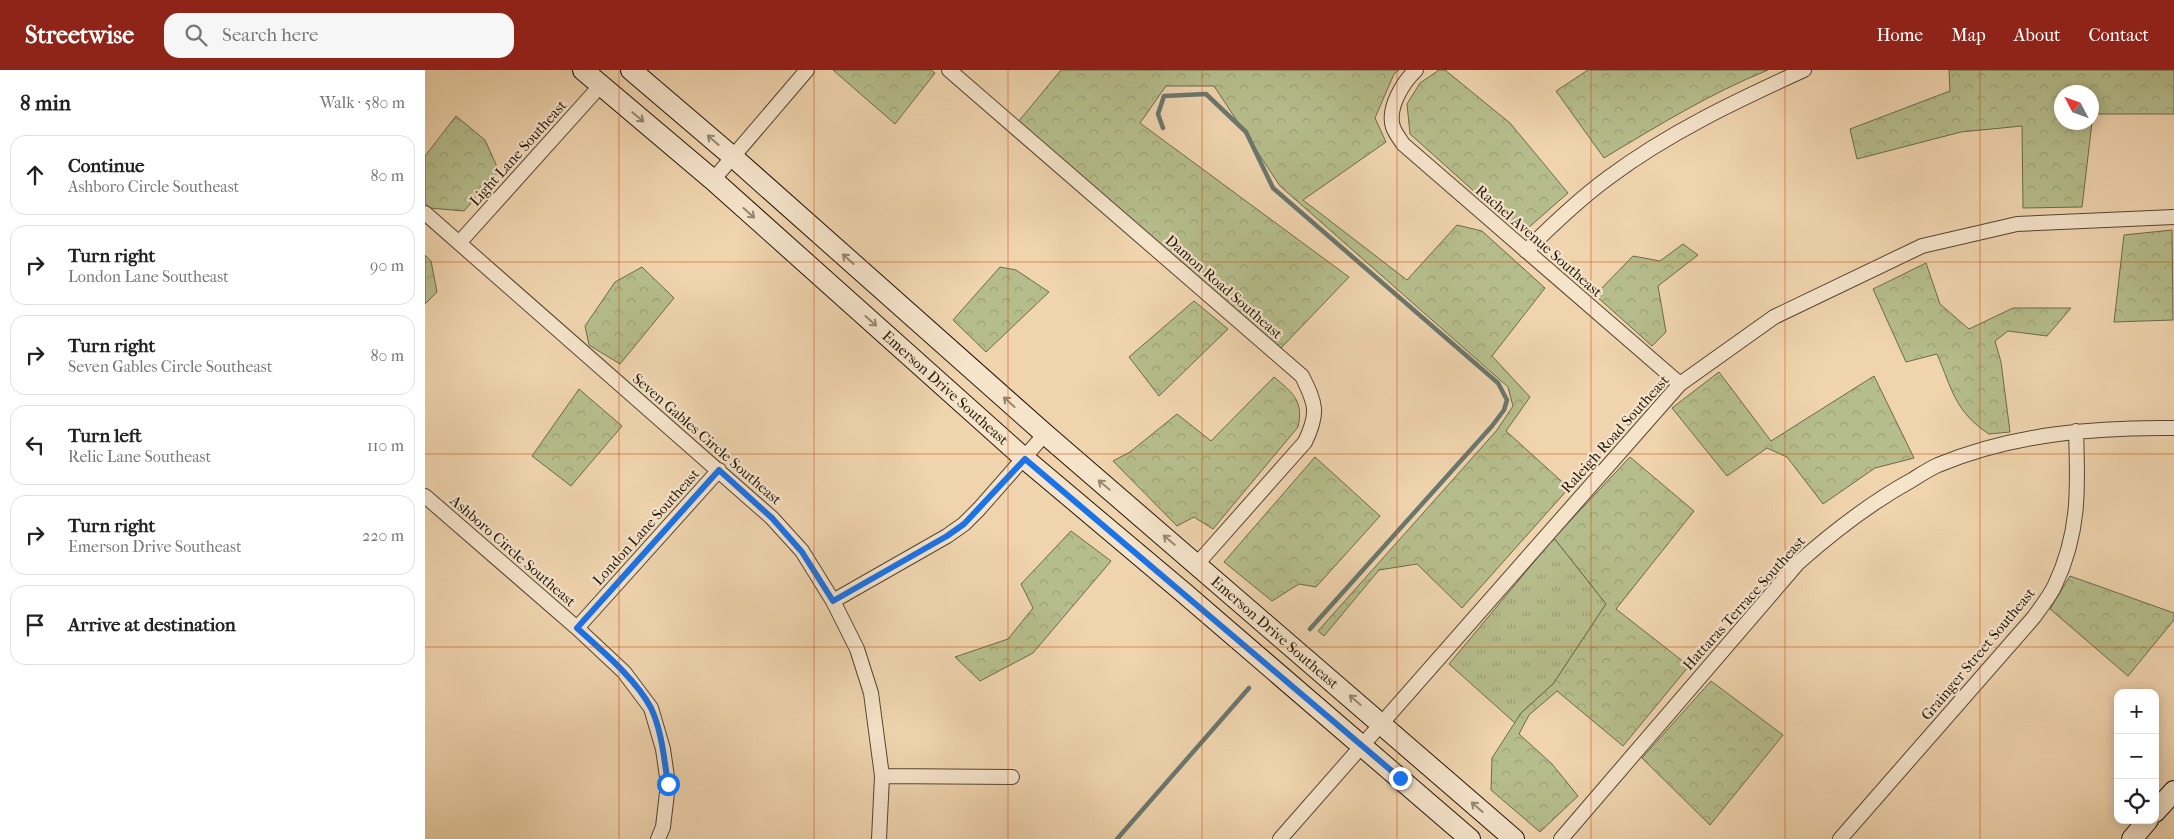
<!DOCTYPE html>
<meta charset="utf-8">
<style>
body{margin:0;font-family:"IM FELL French Canon",serif;background:#f6f6f6;color:#222}
.controls{position:absolute;right:15px;bottom:15px;display:grid;overflow:hidden;border-radius:10px;box-shadow:0 2px 12px #0003}
.controls button{width:45px;height:45px;display:grid;place-items:center;padding:0;border:0;border-bottom:1px solid #e0e0e0;background:#fff;color:#222;font:25px sans-serif}
.compass{position:absolute;left:1629px;top:15px;width:45px;height:45px;border-radius:50%;background:#fff;box-shadow:0 2px 12px #0003;rotate:311deg}
.stop{position:absolute;width:15px;height:15px;margin:-11px;border:4px solid #1a73e8;border-radius:50%;background:#fff}
.stop.end{background:#1a73e8;border-color:#fff;box-shadow:0 1px 5px #0008}
.list{margin:0;padding:0;list-style:none}
h2{display:flex;justify-content:space-between;align-items:center;height:65px;margin:0;padding:0 20px;font-size:21px}
h2 small{font-size:16px;font-weight:400;color:#767676}
.list li{display:grid;grid-template-columns:32px 1fr auto;gap:15px;align-items:center;box-sizing:border-box;height:80px;margin:0 10px 10px;padding:0 10px;border:1px solid #e0e0e0;border-radius:15px}
.list b{display:block;font-size:19px;white-space:nowrap}
.list p{margin:0;font-size:16px;white-space:nowrap;color:#767676}
.list em{font-size:16px;font-style:normal;color:#767676}
.icon{flex:none;width:28px;height:28px;fill:none;stroke:currentColor;stroke-width:2;stroke-linecap:round;stroke-linejoin:round}
.map{position:relative;flex:none;width:1749px;height:769px;overflow:hidden}
header{display:flex;align-items:center;gap:30px;box-sizing:border-box;height:70px;padding:0 25px;background:#8f2418;color:#fff}
header strong{font-size:24px}
nav{display:flex;gap:28px;margin-inline-start:auto;font-size:18px}
.search{width:350px;height:45px;background:#f6f6f6;display:flex;align-items:center;gap:12px;box-sizing:border-box;padding:0 18px;border-radius:15px;color:#767676;font-size:19px}
main{display:flex}
aside{flex:1;background:#fff}
.map>svg:first-child{display:block}
</style>
<header>
<strong>Streetwise</strong>
<div class="search"><svg class="icon" aria-label="search" viewBox="0 0 24 24"><circle cx="10" cy="10" r="6"/><path d="M15 15l6 6"/></svg>Search here</div>
<nav><a>Home</a><a>Map</a><a>About</a><a>Contact</a></nav>
</header>
<main>
<aside>
<h2>8 min<small>Walk · 580 m</small></h2>
<ul class="list">
<li><svg class="icon" aria-label="ahead" viewBox="0 0 24 24"><path d="M12 20V5M6 11l6-6 6 6"/></svg><div><b>Continue</b><p>Ashboro Circle Southeast</p></div><em>80 m</em></li>
<li><svg class="icon" aria-label="right" viewBox="0 0 24 24"><path d="M7 20v-9h11M14 6l5 5-5 5"/></svg><div><b>Turn right</b><p>London Lane Southeast</p></div><em>90 m</em></li>
<li><svg class="icon" aria-label="right" viewBox="0 0 24 24"><path d="M7 20v-9h11M14 6l5 5-5 5"/></svg><div><b>Turn right</b><p>Seven Gables Circle Southeast</p></div><em>80 m</em></li>
<li><svg class="icon" aria-label="left" viewBox="0 0 24 24"><path d="M17 20v-9H6M10 6l-5 5 5 5"/></svg><div><b>Turn left</b><p>Relic Lane Southeast</p></div><em>110 m</em></li>
<li><svg class="icon" aria-label="right" viewBox="0 0 24 24"><path d="M7 20v-9h11M14 6l5 5-5 5"/></svg><div><b>Turn right</b><p>Emerson Drive Southeast</p></div><em>220 m</em></li>
<li><svg class="icon" aria-label="arrive" viewBox="0 0 24 24"><path d="M6 21V4h12l-3 4 3 4H6"/></svg><div><b>Arrive at destination</b></div></li>
</ul>
</aside>
<div class="map">
<svg width="1749" height="769" viewBox="0 0 1749 769">
<defs>
<pattern id="grass-tufts" width="24" height="20" patternUnits="userSpaceOnUse" patternTransform="scale(1.25)"><rect width="24" height="20" fill="#b6bd8c"/><path d="M3 7l-1-3M5 7V3M7 7l1-3M15 17l-1-3M17 17v-4M19 17l1-3" fill="none" stroke="#9ca277"/></pattern>
<pattern id="forest-crowns" width="20" height="18" patternUnits="userSpaceOnUse" patternTransform="scale(1.25)"><rect width="20" height="18" fill="#b6bd8c"/><path d="M2 6a3 3 0 1 1 6 0M12 15a3 3 0 1 1 6 0" fill="none" stroke="#9ca277"/></pattern>
</defs>
<rect width="100%" height="100%" fill="#efd4ae"/>
<filter id="stains"><feTurbulence type="fractalNoise" baseFrequency=".004" numOctaves="4"/><feColorMatrix values="0 0 0 0 .2 0 0 0 0 .09 0 0 0 0 .02 0 0 0 .5 -.17"/></filter>
<radialGradient id="worn" r=".72"><stop offset=".6" stop-color="#630" stop-opacity="0"/><stop offset="1" stop-color="#630" stop-opacity=".3"/></radialGradient>
<!-- grass -->
<path fill="url(#grass-tufts)" stroke="#6c6a4a" d="M 1129,468 L 1181,534 L 1128,614 L 1096,643 L 1090,653 L 1024,594 Z"/>
<!-- forest -->
<path fill="url(#forest-crowns)" stroke="#6c6a4a" fill-rule="evenodd" d="M 408,0 L 506,0 L 510,3 L 470,54 Z
M 636,0 L 974,0 L 969,4 L 950,48 L 961,72 L 878,130 L 982,210 L 1032,155 L 1057,161 L 1120,218 L 1067,286 L 1105,327 L 1081,361 L 1144,418 L 1037,538 L 992,494 L 954,500 L 899,566 L 893,561 L 1072,360 L 1088,336 L 1083,317 L 855,116 L 789,16 L 741,16 L 715,53 L 924,207 L 856,278 L 593,52 Z
M 1014,0 L 1020,0 L 1085,53 L 1143,123 L 1103,158 L 1088,156 L 985,64 L 982,34 L 995,13 Z
M 1163,0 L 1343,0 C 1286,23 1232,56 1179,88 L 1131,21 Z
M 1524,0 L 1749,0 L 1749,44 L 1668,44 L 1657,137 L 1598,138 L 1597,56 L 1536,62 L 1432,89 L 1425,59 L 1525,21 ZM 1636,22 L 1666,22 L 1666,52 L 1636,52 Z
M 31,46 L 60,70 L 74,101 L 39,141 L 5,138 L 0,133 L 0,86 Z
M 1747,160 L 1748,250 L 1689,252 L 1699,165 Z
M 1258,174 L 1273,185 L 1233,216 L 1241,262 L 1227,276 L 1170,225 L 1208,186 L 1235,191 Z
M 0,185 L 6,191 L 12,222 L 0,234 Z
M 1501,193 L 1515,234 L 1544,259 L 1588,238 L 1646,238 L 1622,266 L 1583,261 L 1570,271 L 1576,292 L 1585,362 L 1564,364 C 1530,342 1527,319 1512,284 L 1481,292 L 1448,219 Z
M 217,197 L 249,228 L 195,294 L 164,275 L 160,256 L 190,212 Z
M 575,197 L 591,200 L 624,222 L 561,282 L 528,250 Z
M 769,231 L 803,259 L 734,326 L 704,287 Z
M 1294,302 L 1346,371 L 1449,306 L 1489,388 L 1450,398 L 1398,434 L 1362,387 L 1342,378 L 1302,406 L 1247,338 Z
M 849,307 C 868,323 879,331 873,357 L 788,459 L 769,447 L 752,456 L 688,391 L 705,382 L 752,344 L 786,371 Z
M 154,319 L 197,356 L 146,416 L 107,386 Z
M 890,387 L 955,446 L 891,517 L 874,514 L 847,531 L 799,492 Z
M 1205,387 L 1269,441 L 1191,539 L 1264,596 L 1198,676 L 1132,621 L 1104,645 L 1094,664 L 1127,694 L 1153,726 L 1115,762 L 1066,720 L 1067,688 L 1096,643 L 1128,614 L 1181,534 L 1129,468 Z
M 646,461 L 686,491 L 608,583 L 555,611 L 530,587 L 583,569 L 608,538 L 596,514 Z
M 1645,506 L 1749,543 L 1749,550 L 1703,606 L 1625,539 Z
M 1286,611 L 1358,665 L 1285,755 L 1217,688 Z"/>
<g fill="none" stroke-linecap="round" stroke-linejoin="round">
<!-- stream -->
<path stroke="#6a776d" stroke-width="4.5" d="M 738,58 L 733,44 L 739,26 L 781,24 L 821,62 L 848,118 L 1073,313 L 1082,330 L 1079,340 L 1067,356 L 885,559
M 692,769 L 824,618"/>
<!-- street casing -->
<g stroke="#544632" stroke-width="16">
<path id="street" d="M 524,0 L 877,306 C 891,334 894,343 880,372 L 772,494
M 991,0 C 978,12 962,38 968,57 C 970,63 975,69 978,74 L 1255,314
M 288,110 L 382,0
M 0,143 L 347,448 L 377,481 L 408,531 L 432,579 L 446,623 L 457,706 L 454,769
M 34,173 L 176,15
M 1101,181 C 1127,155 1153,130 1183,108 C 1243,63 1311,31 1379,0
M 0,426 L 152,558 L 199,602 L 226,638 L 238,679 L 243,714 L 238,757 L 233,769
M 408,531 L 522,466 L 539,454 L 554,439 L 620,364
M 152,558 L 294,400
M 457,706 L 587,707
M 855,769 L 1255,314 L 1349,247 L 1497,176 L 1592,154 L 1749,147
M 1136,769 L 1373,493 C 1409,461 1445,433 1487,410 C 1495,405 1504,399 1513,395 C 1588,364 1669,357 1749,358
M 1415,769 L 1609,547 C 1616,537 1625,526 1630,515 C 1655,462 1653,418 1651,361"/>
</g>
<!-- secondary casing -->
<g stroke="#211609" stroke-width="22">
<g id="secondary">
<path id="s1" d="M 158,0 L 288,110 L 600,389 L 758,522 L 1045,769"/>
<path id="s2" d="M 206,0 L 308,87 L 620,364 L 1089,769"/>
<path d="M 1730,742 L 1749,721"/>
<path d="M 1707,769 L 1723,750"/>
</g>
</g>
<!-- street -->
<use href="#street" stroke="#f5e3ca" stroke-width="14"/>
<!-- secondary -->
<use href="#secondary" stroke="#f5e3ca" stroke-width="20"/>
</g>
<!-- one-way arrows -->
<defs><path id="oneway-shaft" d="M-6 0H5M1.5-3L5.5 0L1.5 3" fill="none" stroke-width="1.6" stroke-linecap="round" stroke-linejoin="round" transform="scale(1.25)"/></defs>
<g stroke="#968773">
<use href="#oneway-shaft" transform="translate(213 47) rotate(40)"/>
<use href="#oneway-shaft" transform="translate(288 70) rotate(-139)"/>
<use href="#oneway-shaft" transform="translate(324 143) rotate(42)"/>
<use href="#oneway-shaft" transform="translate(423 189) rotate(-138)"/>
<use href="#oneway-shaft" transform="translate(446 251) rotate(42)"/>
<use href="#oneway-shaft" transform="translate(584 332) rotate(-138)"/>
<use href="#oneway-shaft" transform="translate(679 415) rotate(-140)"/>
<use href="#oneway-shaft" transform="translate(744 470) rotate(-140)"/>
<use href="#oneway-shaft" transform="translate(930 630) rotate(-139)"/>
<use href="#oneway-shaft" transform="translate(1052 737) rotate(-139)"/>
</g>
<g fill="none" stroke-linecap="round" stroke-linejoin="round">
<!-- route -->
<path stroke="#1a73e8" stroke-width="6" d="M 243,714 C 239,689 237,661 226,638 C 211,609 176,580 152,558 L 294,400 L 347,448 L 377,482 L 408,531 L 522,466 L 539,454 L 600,389 L 975,708"/>
</g>
<!-- grid -->
<path fill="none" stroke="#ca4f0c" stroke-width="1" stroke-opacity="0.55" d="M 194,0 L 194,769M 389,0 L 389,769M 583,0 L 583,769M 777,0 L 777,769M 972,0 L 972,769M 1166,0 L 1166,769M 1360,0 L 1360,769M 1555,0 L 1555,769M 0,192 L 1749,192M 0,384 L 1749,384M 0,577 L 1749,577"/>
<g text-anchor="middle" stroke-width="4.5" stroke-linejoin="round" paint-order="stroke">
<!-- street labels -->
<g font-size="15" fill="#211609" stroke="#f5e3ca">
<text transform="translate(93 83) rotate(-48)" y="5">Light Lane Southeast</text>
<text transform="translate(1114 171) rotate(41)" y="5">Rachel Avenue Southeast</text>
<text transform="translate(799 217) rotate(41)" y="5">Damon Road Southeast</text>
<text dy="5" stroke="none"><textPath href="#s1" startOffset="482">Emerson Drive Southeast</textPath></text>
<text transform="translate(1190 364) rotate(-48)" y="5">Raleigh Road Southeast</text>
<text transform="translate(282 369) rotate(41)" y="5">Seven Gables Circle Southeast</text>
<text transform="translate(221 457) rotate(-48)" y="5">London Lane Southeast</text>
<text transform="translate(88 481) rotate(41)" y="5">Ashboro Circle Southeast</text>
<text transform="translate(1319 533) rotate(-48)" y="5">Hattaras Terrace Southeast</text>
<text dy="5" stroke="none"><textPath href="#s2" startOffset="855">Emerson Drive Southeast</textPath></text>
<text transform="translate(1553 584) rotate(-50)" y="5">Grainger Street Southeast</text>
</g>
</g>
<rect width="100%" height="100%" filter="url(#stains)"/>
<rect width="100%" height="100%" fill="url(#worn)"/>
</svg>
<div class="controls">
<button>+</button>
<button>−</button>
<button><svg class="icon" aria-label="locate" viewBox="0 0 24 24"><circle cx="12" cy="12" r="6"/><path d="M12 2v4M12 18v4M2 12h4M18 12h4"/></svg></button>
</div>
<svg class="compass" viewBox="-18 -18 36 36"><path d="M0-13l5 13h-10z" fill="#e53935"/><path d="M0 13l5-13h-10z" fill="#767676"/></svg>
<div class="stop" style="left:243px;top:714px"></div>
<div class="stop end" style="left:975px;top:708px"></div>
</div>
</main>
